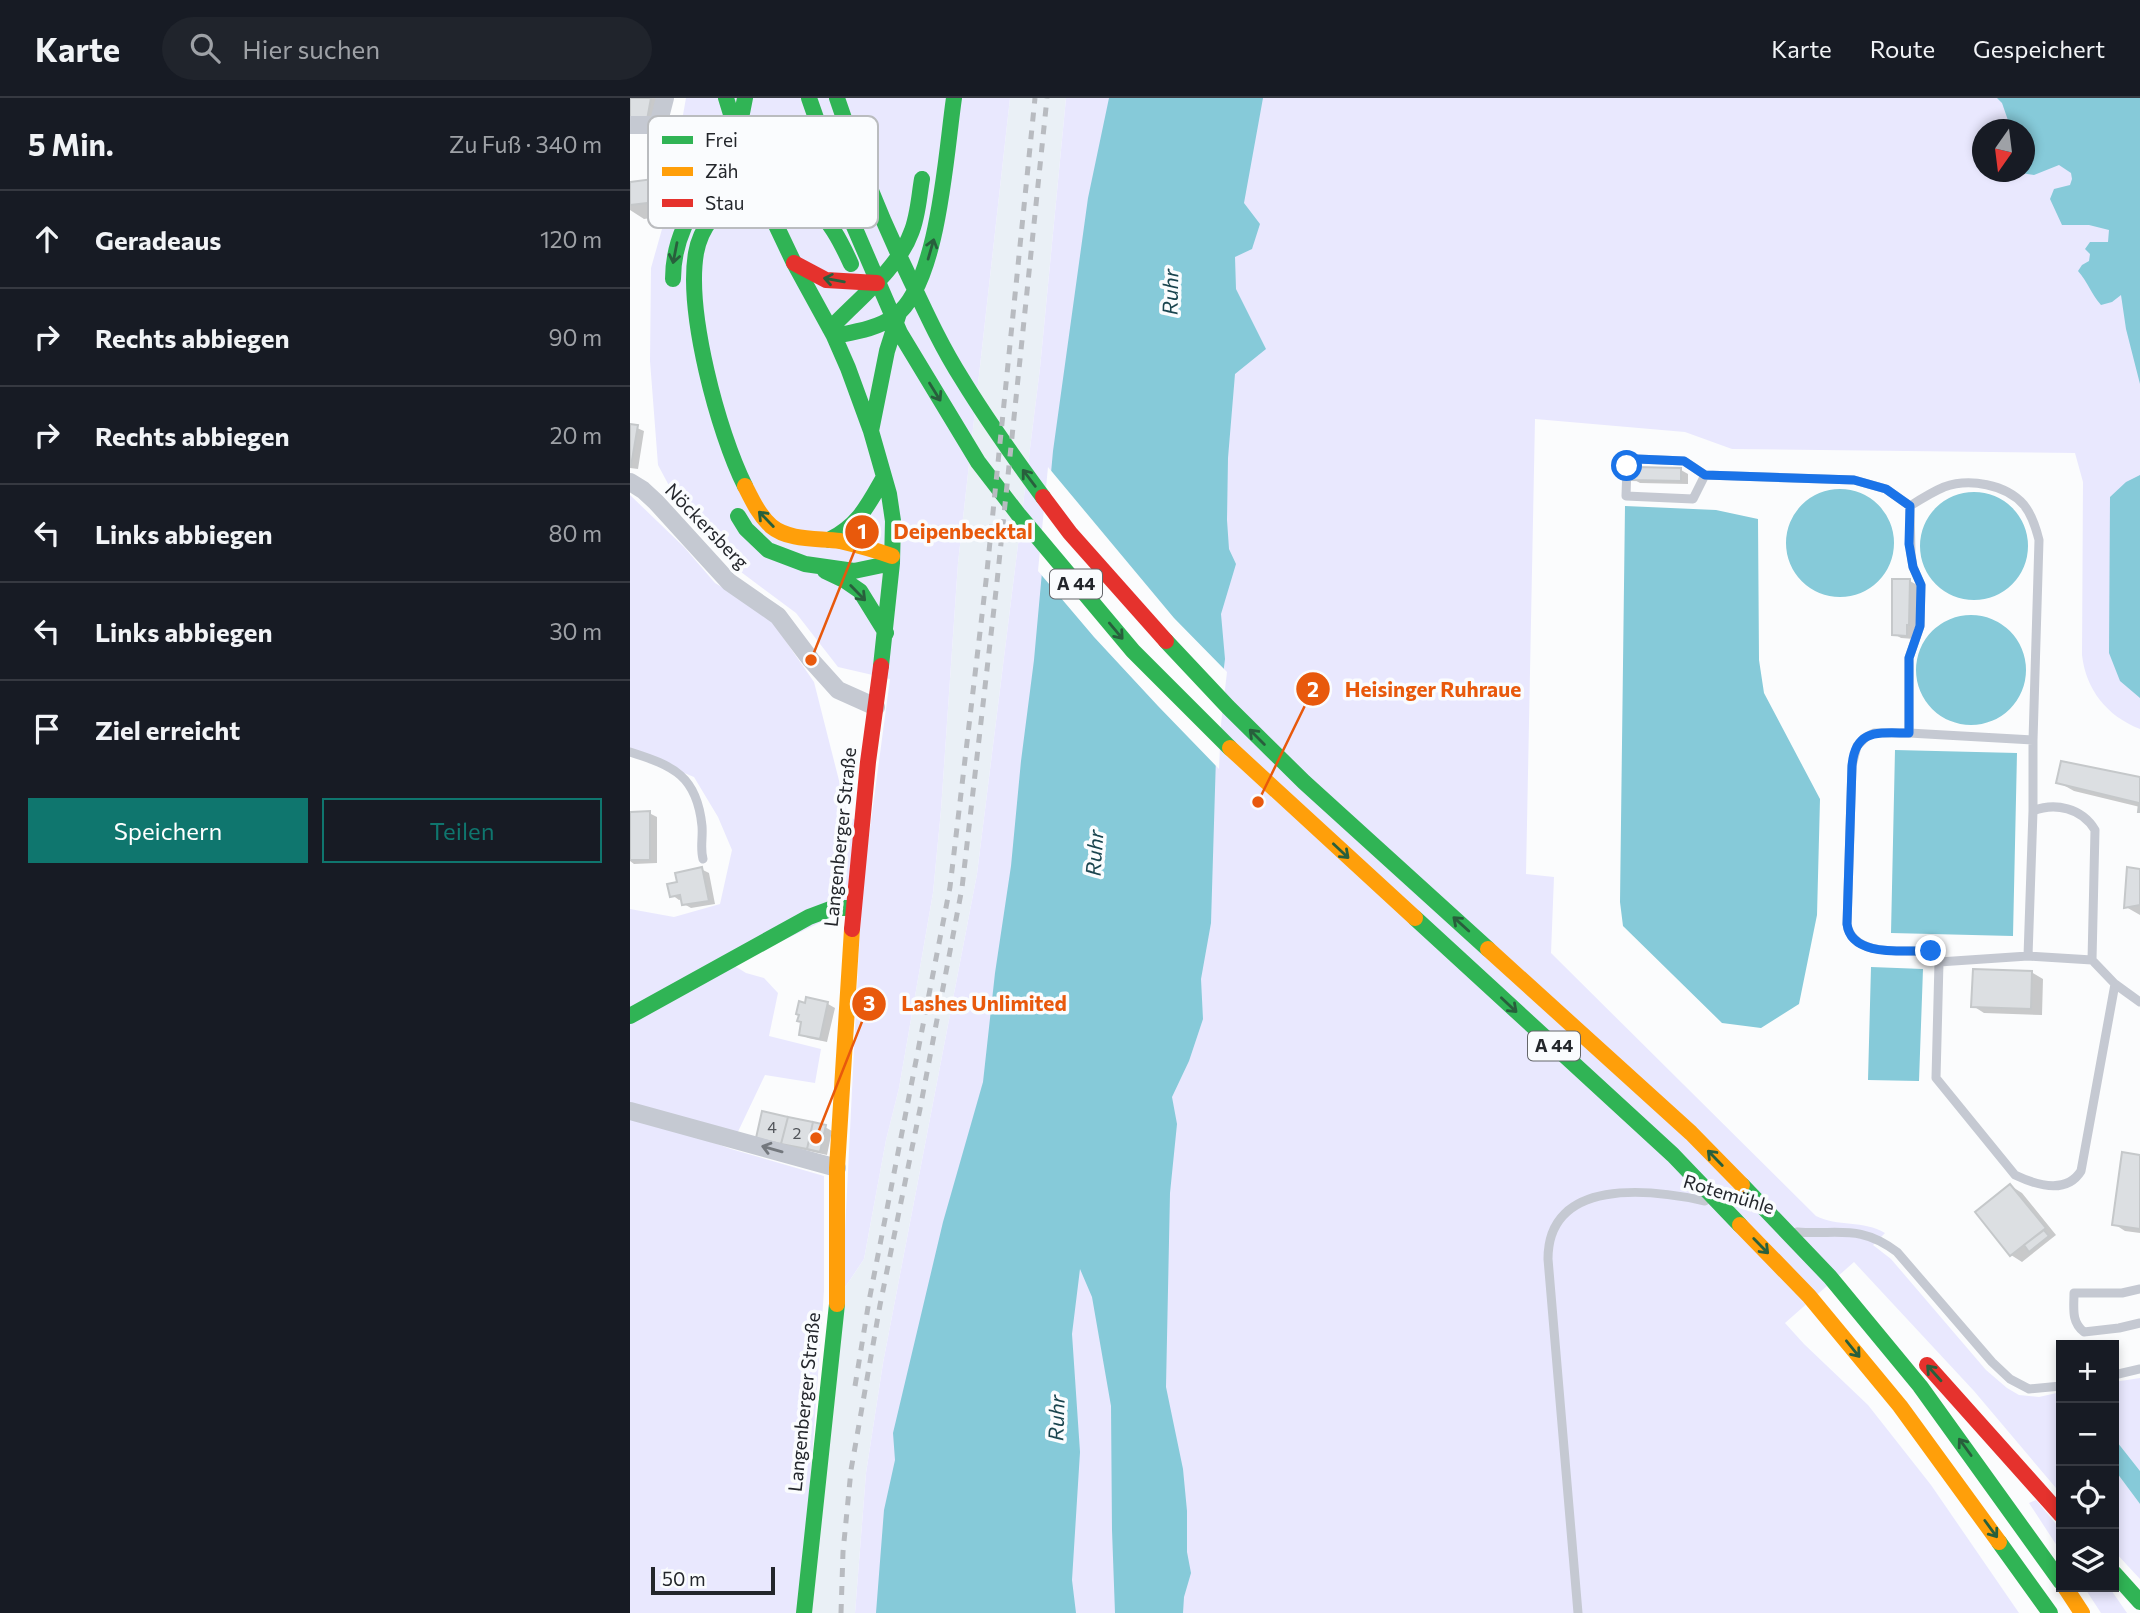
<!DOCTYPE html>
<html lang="de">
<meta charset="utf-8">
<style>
body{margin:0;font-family:Commissioner,sans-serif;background:#20242c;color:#f1f3f6}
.controls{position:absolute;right:21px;bottom:21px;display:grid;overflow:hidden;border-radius:0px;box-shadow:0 4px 10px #0003}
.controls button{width:63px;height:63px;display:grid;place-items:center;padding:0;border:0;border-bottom:2px solid #363941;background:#171b24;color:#f1f3f6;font:35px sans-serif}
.compass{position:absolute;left:1342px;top:21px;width:63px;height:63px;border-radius:50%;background:#171b24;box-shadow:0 4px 10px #0003;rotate:194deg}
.scale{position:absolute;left:21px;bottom:18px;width:124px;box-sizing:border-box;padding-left:7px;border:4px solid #23262b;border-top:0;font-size:19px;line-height:24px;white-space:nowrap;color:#23262b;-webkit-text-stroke:5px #fafcfe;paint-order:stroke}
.stop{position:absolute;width:21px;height:21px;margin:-16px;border:5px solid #1a73e8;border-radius:50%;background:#fff}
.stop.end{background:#1a73e8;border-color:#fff;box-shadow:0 2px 7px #0008}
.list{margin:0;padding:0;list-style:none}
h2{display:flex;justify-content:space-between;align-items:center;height:91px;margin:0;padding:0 28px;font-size:30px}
h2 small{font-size:23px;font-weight:400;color:#9ea1a6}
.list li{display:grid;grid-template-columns:46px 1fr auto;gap:21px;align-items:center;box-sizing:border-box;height:98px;padding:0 28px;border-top:2px solid #363941}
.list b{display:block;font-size:26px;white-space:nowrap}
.list em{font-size:23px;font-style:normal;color:#9ea1a6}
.actions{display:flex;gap:14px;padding:21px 28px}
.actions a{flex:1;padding:16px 0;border:2px solid #0f766e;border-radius:0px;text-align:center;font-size:24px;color:#0f766e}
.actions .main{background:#0f766e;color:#fff}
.icon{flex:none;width:38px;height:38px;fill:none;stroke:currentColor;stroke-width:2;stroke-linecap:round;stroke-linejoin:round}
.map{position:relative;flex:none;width:1510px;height:1515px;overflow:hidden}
header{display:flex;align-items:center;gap:42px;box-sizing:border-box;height:98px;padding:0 35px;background:#171b24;border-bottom:2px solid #363941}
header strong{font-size:33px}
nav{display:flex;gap:38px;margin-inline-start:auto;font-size:24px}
.search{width:490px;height:63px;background:#20242c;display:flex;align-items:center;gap:18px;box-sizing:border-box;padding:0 24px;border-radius:38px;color:#9ea1a6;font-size:26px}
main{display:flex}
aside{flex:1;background:#171b24}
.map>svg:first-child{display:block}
</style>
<header>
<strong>Karte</strong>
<div class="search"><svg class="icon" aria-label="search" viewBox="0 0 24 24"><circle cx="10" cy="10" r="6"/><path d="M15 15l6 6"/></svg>Hier suchen</div>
<nav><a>Karte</a><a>Route</a><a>Gespeichert</a></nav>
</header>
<main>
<aside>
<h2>5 Min.<small>Zu Fuß · 340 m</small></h2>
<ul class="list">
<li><svg class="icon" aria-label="ahead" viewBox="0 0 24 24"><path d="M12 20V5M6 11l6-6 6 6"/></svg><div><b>Geradeaus</b></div><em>120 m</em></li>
<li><svg class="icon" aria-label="right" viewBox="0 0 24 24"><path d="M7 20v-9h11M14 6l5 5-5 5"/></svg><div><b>Rechts abbiegen</b></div><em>90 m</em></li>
<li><svg class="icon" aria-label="right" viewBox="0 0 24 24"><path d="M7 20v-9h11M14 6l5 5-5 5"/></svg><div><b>Rechts abbiegen</b></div><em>20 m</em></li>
<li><svg class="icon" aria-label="left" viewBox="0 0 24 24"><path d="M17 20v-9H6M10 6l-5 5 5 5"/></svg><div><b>Links abbiegen</b></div><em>80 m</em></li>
<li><svg class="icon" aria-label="left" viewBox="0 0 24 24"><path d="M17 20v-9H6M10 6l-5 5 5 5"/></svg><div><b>Links abbiegen</b></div><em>30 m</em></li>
<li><svg class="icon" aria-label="arrive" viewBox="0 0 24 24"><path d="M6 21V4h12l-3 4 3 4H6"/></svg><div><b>Ziel erreicht</b></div></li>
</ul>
<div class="actions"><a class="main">Speichern</a><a>Teilen</a></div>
</aside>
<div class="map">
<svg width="1510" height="1515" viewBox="0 0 1510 1515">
<rect width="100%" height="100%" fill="#fbfcfd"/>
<!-- built -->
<path fill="#eaf0f6" d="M 380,0 L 436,0 L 410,270 L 347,776 L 253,1265 L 236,1375 L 225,1515 L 177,1515 L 212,1194 L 234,1161 L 256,1042 L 269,990 L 303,795 L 311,712 L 328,465 Z"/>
<!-- green -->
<path fill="#e9e8fe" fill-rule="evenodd" d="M 56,0 L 380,0 L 328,465 L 311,712 L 303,795 L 269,990 L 256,1042 L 234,1161 L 212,1194 L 232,790 L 260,581 L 208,569 L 166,515 L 111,474 L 52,412 L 28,367 L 20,263 L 21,170 L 34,124 Z
M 436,0 L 1510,0 L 1510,631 C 1477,618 1456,592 1452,557 L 1453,384 L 1445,355 L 1102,351 L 1055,334 L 905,321 L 896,776 L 924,779 L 921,855 L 1186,1118 C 1207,1129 1234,1122 1255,1135 L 1243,1147 L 1261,1161 L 1356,1272 L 1377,1290 L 1389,1297 L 1409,1299 L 1431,1294 L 1431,1396 L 1344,1293 L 1224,1164 L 1155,1225 L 1174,1246 L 1238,1307 L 1301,1387 L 1389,1515 L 225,1515 L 236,1375 L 253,1265 L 347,776 L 410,270 ZM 1352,32 L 1394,32 L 1394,74 L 1352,74 Z
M 0,397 L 54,449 L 85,485 L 137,516 L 184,584 L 218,718 L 233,726 L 222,809 L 0,917 L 0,811 L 44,819 L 90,806 L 102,752 L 88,719 L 64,679 L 0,653 Z
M 100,865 L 116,875 L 134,880 L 148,895 L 139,938 L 191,951 L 185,985 L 135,977 L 105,1040 L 0,1012 L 0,920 Z
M 0,1015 L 101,1051 L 194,1078 L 194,1193 L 171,1515 L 0,1515 Z
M 1510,1280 L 1510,1373 L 1484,1340 L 1484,1284 Z
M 1484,1371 L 1510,1406 L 1510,1481 L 1484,1453 Z
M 1406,1402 L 1431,1432 L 1431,1454 L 1399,1405 Z
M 1454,1489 L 1479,1489 L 1497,1515 L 1471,1515 Z"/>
<!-- water -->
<path fill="#86cad9" d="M 479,0 L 633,0 L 614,105 L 630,126 L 622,151 L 605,159 L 606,191 L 636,251 L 605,276 L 598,360 L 597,422 L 599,451 L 606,466 L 591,516 L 595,561 L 587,625 L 581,825 L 571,881 L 573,921 L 559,963 L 542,999 L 547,1026 L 540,1095 L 536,1289 L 553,1371 L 557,1413 L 557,1454 L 561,1475 L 554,1499 L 553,1515 L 485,1515 L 482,1432 L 481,1308 L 462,1199 L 450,1171 L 442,1236 L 450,1354 L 442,1482 L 446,1515 L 246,1515 L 254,1412 L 265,1362 L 263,1335 L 313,1124 L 353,984 L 365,875 L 381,768 L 391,663 L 404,562 L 423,353 L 458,100 Z
M 1367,0 L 1510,0 L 1510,286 L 1496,231 L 1491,197 L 1482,204 L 1471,207 C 1461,196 1458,184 1448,173 L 1452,167 L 1459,163 L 1460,156 L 1455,151 L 1460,144 L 1478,144 L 1479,132 L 1459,127 L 1432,127 L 1420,101 L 1424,91 L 1440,87 L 1442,81 L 1441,75 L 1429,67 L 1404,77 L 1391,75 L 1389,74 L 1394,74 L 1394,32 L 1381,31 L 1372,5 Z
M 1510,377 L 1510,600 L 1490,583 L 1479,555 L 1480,399 L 1496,384 Z
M1156 445a54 54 0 1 1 108 0a54 54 0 1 1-108 0Z
M1290 448a54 54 0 1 1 108 0a54 54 0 1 1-108 0Z
M 995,408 L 1086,412 L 1128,421 L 1129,562 L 1134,595 L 1190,701 L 1187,817 L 1169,906 L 1131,930 L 1092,925 L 993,828 L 990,804 Z
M1286 572a55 55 0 1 1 110 0a55 55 0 1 1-110 0Z
M 1265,652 L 1387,655 L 1383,838 L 1261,835 Z
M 1241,869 L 1293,871 L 1289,983 L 1238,982 Z
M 1484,1340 L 1510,1373 L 1510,1406 L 1484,1371 Z"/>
<!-- pier -->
<path fill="#fbfcfd" d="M 418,369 L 544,520 L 597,574 L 591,626 L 589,671 L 528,608 L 464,539 L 408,473 Z"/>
<!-- shadow -->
<path fill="#0003" d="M 0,0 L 29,0 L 24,25 L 0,3 Z
M 22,83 L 46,96 L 49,116 L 14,121 L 0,112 L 0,86 Z
M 0,327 L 14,333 L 8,371 L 0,370 Z
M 1051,372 L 1058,376 L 1058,386 L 1010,385 L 1003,381 Z
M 1280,483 L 1287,487 L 1286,530 L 1284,530 L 1284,541 L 1271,540 L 1264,536 Z
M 1510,681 L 1510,714 L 1510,709 L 1444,693 L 1428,684 Z
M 19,715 L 27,719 L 27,765 L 4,766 L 0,763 L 0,716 Z
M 71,771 L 79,775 L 85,806 L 61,810 L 54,806 L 53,801 L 49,802 L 42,797 L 49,785 Z
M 1510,773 L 1510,817 L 1496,809 Z
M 1401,874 L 1413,881 L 1412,917 L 1354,915 L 1343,908 Z
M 198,906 L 205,910 L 197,944 L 178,940 L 171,936 Z
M 195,1029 L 202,1033 L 197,1057 L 135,1043 Z
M 1510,1059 L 1510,1135 L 1495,1133 L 1484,1126 Z
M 1381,1088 L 1392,1095 L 1426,1137 L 1392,1164 L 1381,1157 Z"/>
<!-- building -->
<path fill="#dcdfe2" stroke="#c5c8ca" stroke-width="2" d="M 0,0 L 21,0 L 17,22 L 0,19 Z
M 23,81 L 26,104 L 0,107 L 0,84 Z
M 0,326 L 8,327 L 1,368 L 0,368 Z
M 1006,369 L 1051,370 L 1051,383 L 1001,382 L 1001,375 L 1006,375 Z
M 1262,481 L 1280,481 L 1279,527 L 1277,527 L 1277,538 L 1262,537 Z
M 1431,663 L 1510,679 L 1510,714 L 1508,714 L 1509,705 L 1426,685 Z
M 20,713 L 20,762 L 0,762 L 0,714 Z
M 72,769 L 79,803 L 52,807 L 50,797 L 40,799 L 37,786 L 47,784 L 45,775 Z
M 1497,769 L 1510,771 L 1510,807 L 1494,810 Z
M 1343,871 L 1402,873 L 1401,911 L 1341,909 Z
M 176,899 L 198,904 L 190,941 L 169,937 L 171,924 L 167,923 L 169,917 L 166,916 L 169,903 L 175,905 Z
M 132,1013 L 158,1019 L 151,1046 L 126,1040 Z
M 158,1019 L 183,1024 L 177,1051 L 151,1046 Z
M 183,1024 L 196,1027 L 190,1054 L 177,1051 Z
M 1492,1054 L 1510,1057 L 1510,1131 L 1482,1127 Z
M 1380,1086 L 1416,1130 L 1380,1158 L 1345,1114 Z
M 1414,1132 L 1419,1138 L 1399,1154 L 1394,1147 Z"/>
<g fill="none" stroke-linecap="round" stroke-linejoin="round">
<!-- lane -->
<path stroke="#c5c9d2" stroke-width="9" d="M 27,52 L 28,27
M 1075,377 L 1063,401 L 996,398 L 997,368 L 1008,361 L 1054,363 L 1075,377 L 1224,382 L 1256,391 L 1280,408 C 1291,401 1302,394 1314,389 C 1339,380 1376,386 1394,407 C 1402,417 1406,430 1409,442 L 1403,642
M 1279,635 L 1279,560 L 1290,528 L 1291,487 L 1283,469 L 1281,456 L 1280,408
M 0,654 C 44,668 67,678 72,728 C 73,740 70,750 73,761
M 1403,713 L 1398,858 L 1462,862 L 1485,886
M 1462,862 L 1465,732 C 1452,710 1425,704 1403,713 L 1403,642 L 1279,635 L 1244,635 L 1236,639 L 1227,648 L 1222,668 L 1217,826 C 1222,860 1275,852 1301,853 L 1307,858 L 1309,864 L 1306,980 L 1385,1077 C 1406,1087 1436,1097 1451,1073 L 1485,886 L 1510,904
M 1309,864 L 1398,858
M 1167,1134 C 1209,1137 1230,1126 1267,1154 L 1362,1264 L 1380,1281 L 1399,1291 L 1431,1288
M 1510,1191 L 1492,1195 L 1444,1195 C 1444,1210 1441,1224 1454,1234 L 1489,1230 L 1510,1225
M 1484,1277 L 1510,1271
M 948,1515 L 918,1161 C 918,1079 1020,1091 1075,1103"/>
<!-- street -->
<path stroke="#c5c9d2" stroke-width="18" d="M 0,27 L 28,27 L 35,0
M 0,384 L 13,392 L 26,404 L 99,484 L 148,518 L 181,562 L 208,592 L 246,609
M 0,1013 L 207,1070"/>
<!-- fast -->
<path stroke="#30b455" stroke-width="16" d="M 96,0 L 115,62 L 164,165 L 204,238 L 218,270 L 241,333 L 259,396 L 263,423 L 262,465 L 251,568
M 179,0 L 223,126 L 270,235 L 348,364 L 388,416 L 503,553 L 600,650
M 207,0 C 226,58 248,113 274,168 C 292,206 309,245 332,281 C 357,322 385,361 413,399
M 43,181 C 43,127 75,97 99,52 C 107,36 112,18 115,0
M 200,231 C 226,203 268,171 281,135 C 288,119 289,98 292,81
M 204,238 C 224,234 247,231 265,218 C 309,186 316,53 324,0
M 241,333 L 257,253 L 269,215
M 115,388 C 88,334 56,214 66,155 C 75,104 135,71 179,105 C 199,120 211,144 221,166
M 108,418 L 116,431 L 138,452 L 175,466 L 224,473 L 262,465
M 199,442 C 229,427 238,407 254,379
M 195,473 L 214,482 L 230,493 L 256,535
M 536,543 L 598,609 L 674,684 L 858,851
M 785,820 L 1043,1057 L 1110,1127
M 0,918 L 179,819 L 203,810 L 223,810
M 1112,1087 L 1200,1179 L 1290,1288 L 1431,1484
M 1369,1444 L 1420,1515
M 1484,1475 L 1510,1504
M 174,1515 L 207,1206"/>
<!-- slow -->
<path stroke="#ff9f0a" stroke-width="16" d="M 115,388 C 122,402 129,417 141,428 C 159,443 188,440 210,443 C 227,447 245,452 262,458
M 600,650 L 785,820
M 858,851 L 1061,1035 L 1112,1087
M 1110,1127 L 1179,1198 L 1270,1308 L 1369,1444
M 207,1206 L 207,1070 L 222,831
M 1435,1489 L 1452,1515"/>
<!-- jam -->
<path stroke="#e5322d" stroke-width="16" d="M 164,165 L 196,182 L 247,185
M 413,399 L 440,435 L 536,543
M 222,831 L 238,664 L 251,568
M 1297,1267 L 1431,1417"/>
<!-- rail -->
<path stroke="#b8bbc0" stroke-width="5" stroke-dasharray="9 9" stroke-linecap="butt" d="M 225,1288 L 239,1203 L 320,789 L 356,483 L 405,0
M 211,1515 L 213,1454 L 221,1372 L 250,1207 L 290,1011 L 332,790 L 367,484 L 417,0"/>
</g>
<!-- one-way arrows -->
<defs><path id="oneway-shaft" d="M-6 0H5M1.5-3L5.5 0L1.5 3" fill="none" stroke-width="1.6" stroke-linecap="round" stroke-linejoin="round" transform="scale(1.75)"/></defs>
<g stroke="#285f3c">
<use href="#oneway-shaft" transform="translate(301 151) rotate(-74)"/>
<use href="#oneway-shaft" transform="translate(45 155) rotate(101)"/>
<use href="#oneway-shaft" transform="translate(204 182) rotate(-170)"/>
<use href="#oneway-shaft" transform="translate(305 294) rotate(58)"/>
<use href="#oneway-shaft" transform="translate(399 380) rotate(-127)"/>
<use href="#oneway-shaft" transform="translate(136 421) rotate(-134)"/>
<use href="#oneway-shaft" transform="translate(228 495) rotate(46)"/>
<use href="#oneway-shaft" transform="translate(486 533) rotate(50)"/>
<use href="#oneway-shaft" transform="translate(627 639) rotate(-135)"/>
<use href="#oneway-shaft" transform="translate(711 753) rotate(43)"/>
<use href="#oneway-shaft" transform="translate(831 826) rotate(-138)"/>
<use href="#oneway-shaft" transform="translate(879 907) rotate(43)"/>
<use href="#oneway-shaft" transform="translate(1085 1060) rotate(-134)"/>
<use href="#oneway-shaft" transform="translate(1131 1148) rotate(46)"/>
<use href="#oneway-shaft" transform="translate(1223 1251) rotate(51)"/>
<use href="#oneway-shaft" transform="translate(1304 1275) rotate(-132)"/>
<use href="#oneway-shaft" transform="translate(1335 1349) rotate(-126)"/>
<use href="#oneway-shaft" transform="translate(1361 1431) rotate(54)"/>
</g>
<use stroke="#74787e" href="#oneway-shaft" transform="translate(142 1051) rotate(-164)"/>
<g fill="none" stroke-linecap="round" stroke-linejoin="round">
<!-- route -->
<path stroke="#1a73e8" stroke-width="9" d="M 997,368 L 1007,361 L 1054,363 L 1075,377 L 1224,382 L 1256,391 L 1280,408 L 1279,446 L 1283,469 L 1291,487 L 1290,528 L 1279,560 L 1279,635 C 1249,635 1225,630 1222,668 L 1217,826 C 1221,860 1275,852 1301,853"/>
</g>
<g text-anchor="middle" stroke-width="7" stroke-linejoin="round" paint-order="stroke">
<!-- number labels -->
<g font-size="16" fill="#515459">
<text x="142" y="1035">4</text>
<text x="167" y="1041">2</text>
</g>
<!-- shield labels -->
<g fill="#fafcfe" stroke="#64666a" stroke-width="2">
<rect x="420" y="471.5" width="52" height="29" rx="5"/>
<rect x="898" y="933.5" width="52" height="29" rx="5"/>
</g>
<g font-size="18" font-weight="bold" fill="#23262b">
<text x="446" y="492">A 44</text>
<text x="924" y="954">A 44</text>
</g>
<!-- street labels -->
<g font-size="19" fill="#23262b" stroke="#fafcfe">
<text transform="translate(77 428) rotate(46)" y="7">Nöckersberg</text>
<text transform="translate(210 739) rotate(-84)" y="7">Langenberger Straße</text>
<text transform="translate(1099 1096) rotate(17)" y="7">Rotemühle</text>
<text transform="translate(174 1304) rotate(-84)" y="7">Langenberger Straße</text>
</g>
<!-- water labels -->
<g font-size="21" font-style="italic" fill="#19444e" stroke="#fafcfe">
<text transform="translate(541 194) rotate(-89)" y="7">Ruhr</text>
<text transform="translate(465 755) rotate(-86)" y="7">Ruhr</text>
<text transform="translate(427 1320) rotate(-88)" y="7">Ruhr</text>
</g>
</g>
<!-- legend -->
<rect x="18" y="18" width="230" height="112" rx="10" fill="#fafcfe" stroke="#babcbf" stroke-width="2"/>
<rect x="32" y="38" width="31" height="8" fill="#30b455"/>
<rect x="32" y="69" width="31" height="9" fill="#ff9f0a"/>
<rect x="32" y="101" width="31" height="8" fill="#e5322d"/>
<g font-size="19" fill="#23262b">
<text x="75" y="49">Frei</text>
<text x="75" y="80">Zäh</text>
<text x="75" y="112">Stau</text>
</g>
<!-- callouts -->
<path fill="none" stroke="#e8590c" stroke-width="2.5" d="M181 562L232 434M628 704L683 591M186 1040L239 906"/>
<g fill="#e8590c" stroke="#fafcfe" stroke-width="2.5">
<circle cx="181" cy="562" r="7"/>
<circle cx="628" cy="704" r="7"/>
<circle cx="186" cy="1040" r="7"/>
<circle cx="232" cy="434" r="18"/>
<circle cx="683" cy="591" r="18"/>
<circle cx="239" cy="906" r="18"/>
</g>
<g font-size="21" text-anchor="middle" font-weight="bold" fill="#fff">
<text x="232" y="441">1</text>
<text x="683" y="599">2</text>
<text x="239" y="913">3</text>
</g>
<g font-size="21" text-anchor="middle" font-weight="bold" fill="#e8590c" stroke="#fafcfe" stroke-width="7" stroke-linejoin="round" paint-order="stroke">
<text x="333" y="441">Deipenbecktal</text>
<text x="803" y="599">Heisinger Ruhraue</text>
<text x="354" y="913">Lashes Unlimited</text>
</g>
</svg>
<div class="controls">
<button>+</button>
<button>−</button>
<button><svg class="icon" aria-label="locate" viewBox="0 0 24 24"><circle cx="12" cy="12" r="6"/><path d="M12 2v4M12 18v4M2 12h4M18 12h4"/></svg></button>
<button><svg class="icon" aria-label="layers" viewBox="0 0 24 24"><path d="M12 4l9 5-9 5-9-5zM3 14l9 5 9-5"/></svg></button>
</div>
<svg class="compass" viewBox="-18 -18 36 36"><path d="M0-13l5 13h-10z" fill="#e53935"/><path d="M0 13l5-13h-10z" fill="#9ea1a6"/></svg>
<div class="scale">50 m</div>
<div class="stop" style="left:997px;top:368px"></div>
<div class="stop end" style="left:1301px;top:853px"></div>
</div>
</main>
